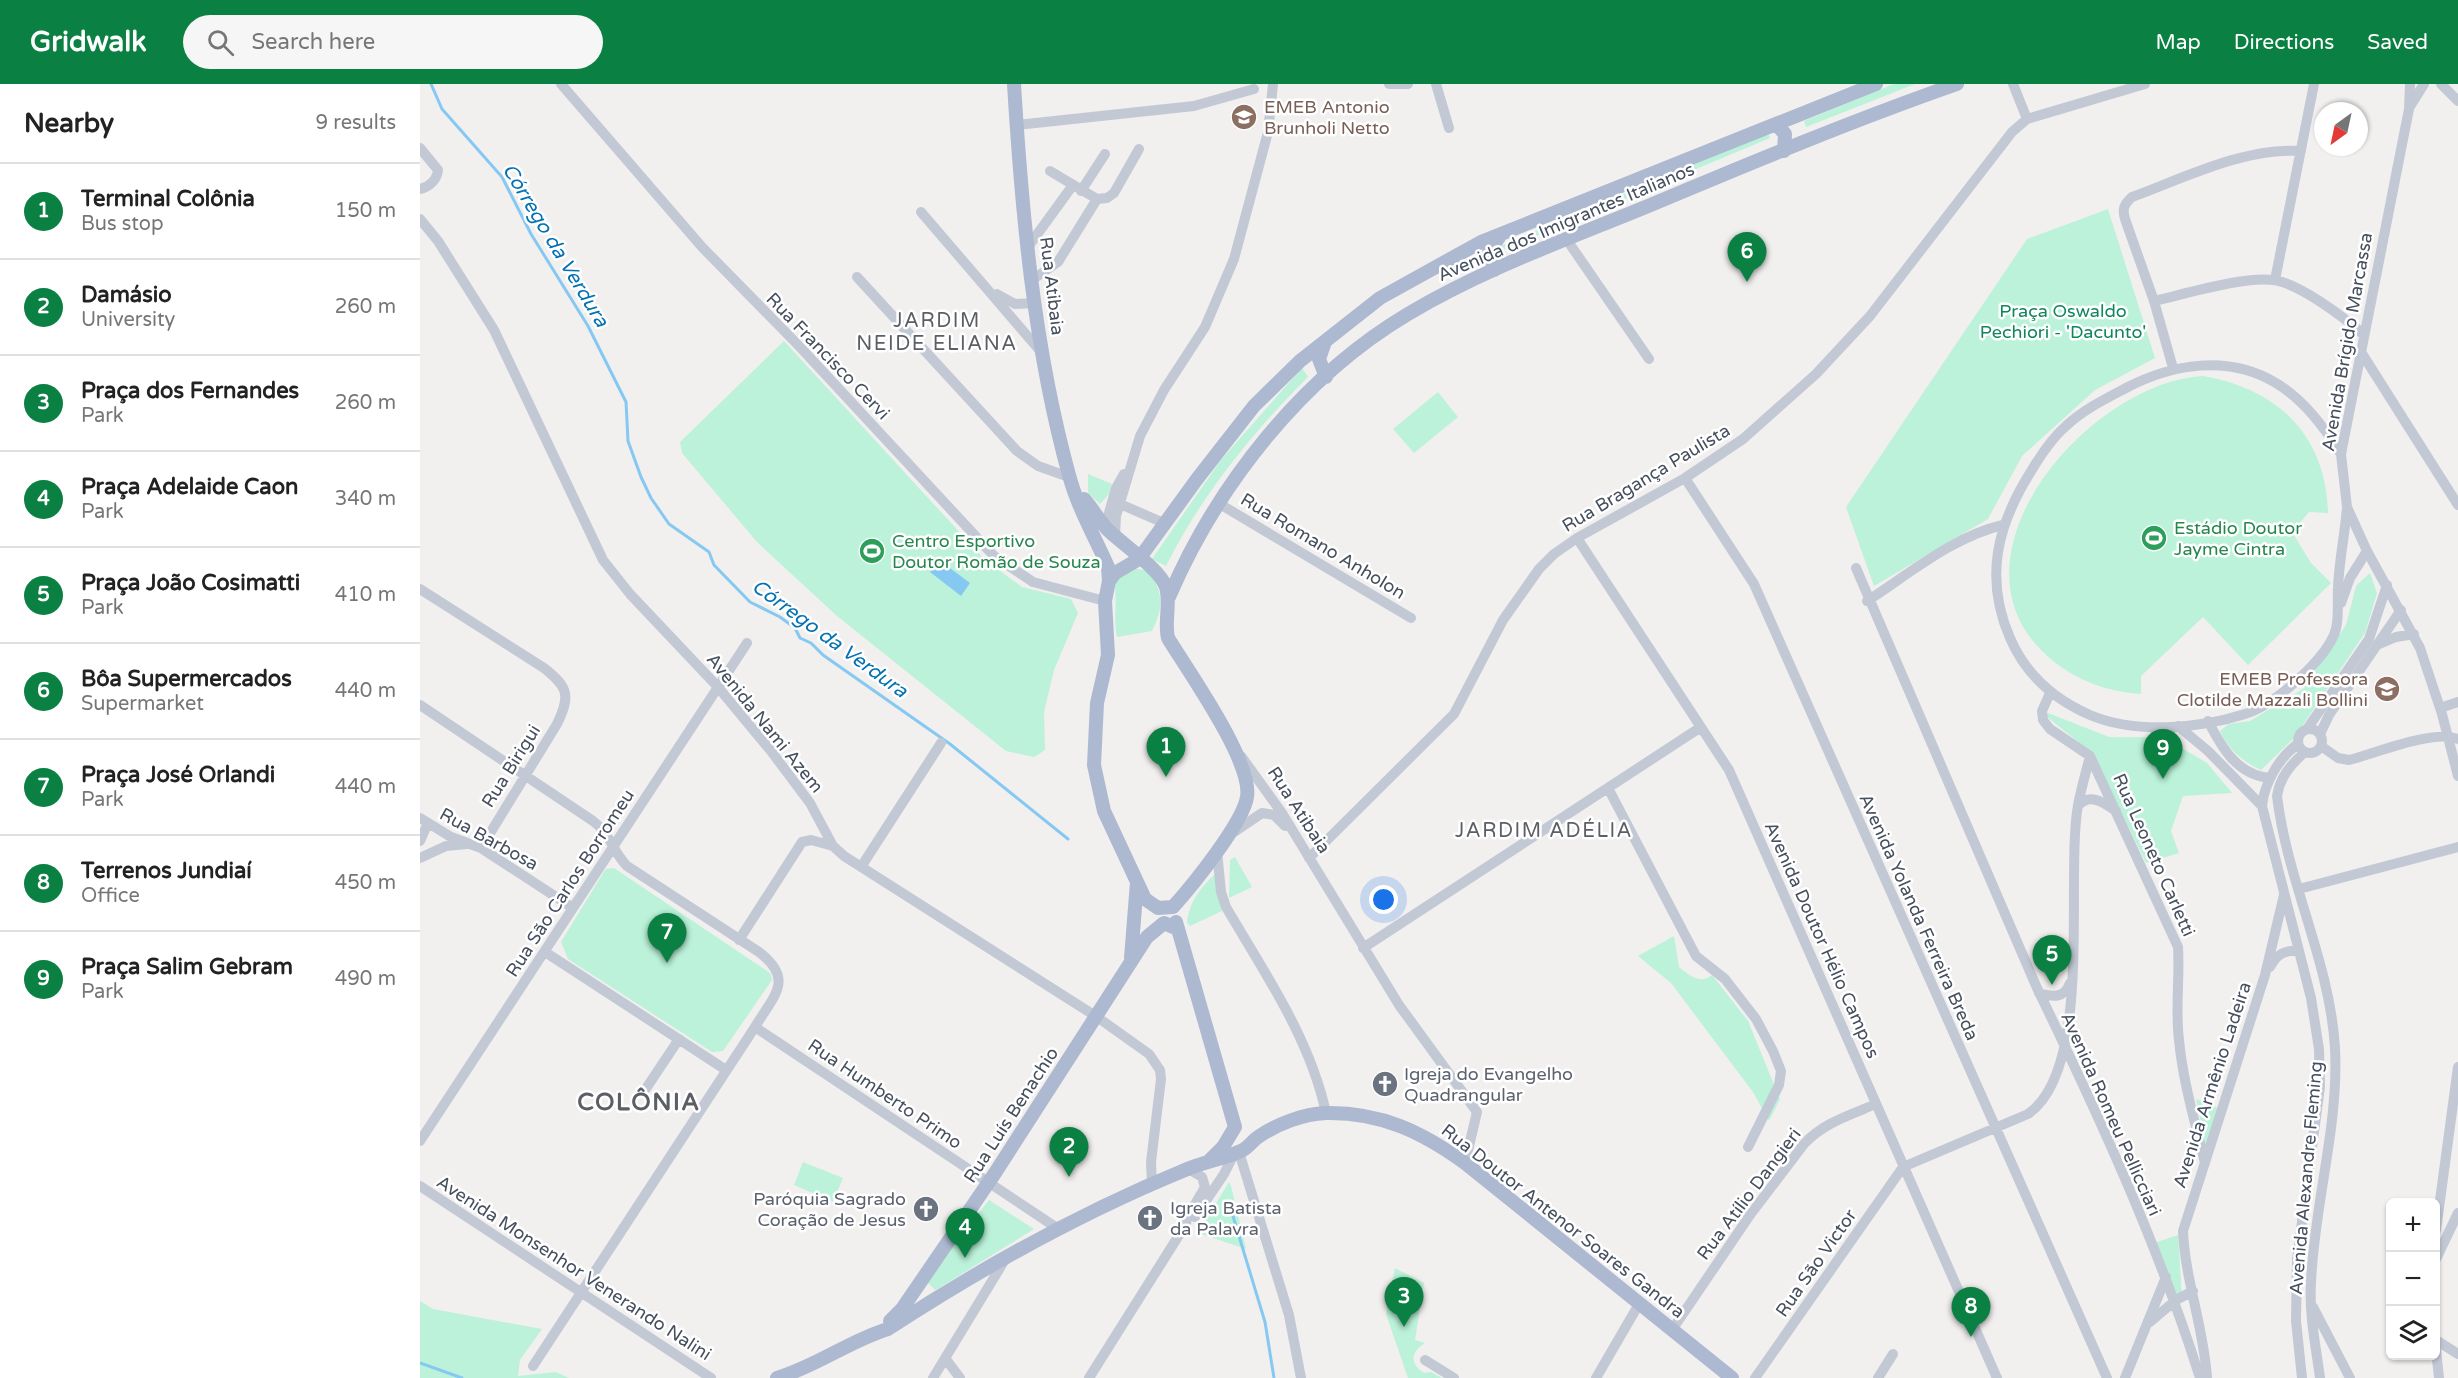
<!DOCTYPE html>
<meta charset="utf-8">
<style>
body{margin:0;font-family:"Varela Round",sans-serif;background:#f6f6f6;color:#222}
.controls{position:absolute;right:18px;bottom:18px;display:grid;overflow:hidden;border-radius:9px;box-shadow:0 2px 4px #0004}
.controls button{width:54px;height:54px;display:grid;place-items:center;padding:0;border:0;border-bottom:2px solid #e0e0e0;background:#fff;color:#222;font:30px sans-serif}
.compass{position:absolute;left:1894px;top:18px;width:54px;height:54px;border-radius:50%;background:#fff;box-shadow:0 2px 4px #0004;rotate:213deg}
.you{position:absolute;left:964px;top:816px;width:21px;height:21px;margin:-15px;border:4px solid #fff;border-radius:50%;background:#1a73e8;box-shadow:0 0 0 9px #1a73e833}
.badge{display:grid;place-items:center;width:39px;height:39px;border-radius:50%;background:#0b8043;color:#fff;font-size:20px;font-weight:700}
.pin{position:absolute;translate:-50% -50px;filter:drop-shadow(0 2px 3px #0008)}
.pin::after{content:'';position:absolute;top:32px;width:21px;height:18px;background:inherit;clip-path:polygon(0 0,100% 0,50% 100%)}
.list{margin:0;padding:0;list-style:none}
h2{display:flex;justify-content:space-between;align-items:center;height:78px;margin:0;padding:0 24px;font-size:26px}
h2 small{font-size:20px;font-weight:400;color:#767676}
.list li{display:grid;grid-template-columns:39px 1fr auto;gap:18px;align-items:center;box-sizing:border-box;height:96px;padding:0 24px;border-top:2px solid #e0e0e0}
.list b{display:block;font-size:22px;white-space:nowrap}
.list p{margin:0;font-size:20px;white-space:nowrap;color:#767676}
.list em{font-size:20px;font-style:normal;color:#767676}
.icon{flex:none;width:33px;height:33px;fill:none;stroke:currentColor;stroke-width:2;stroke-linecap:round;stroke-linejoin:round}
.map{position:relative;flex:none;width:2038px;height:1294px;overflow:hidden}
header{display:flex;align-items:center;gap:36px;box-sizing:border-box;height:84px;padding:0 30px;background:#0b8043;color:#fff}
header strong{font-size:28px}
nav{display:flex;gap:33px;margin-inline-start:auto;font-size:21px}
.search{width:420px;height:54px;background:#f6f6f6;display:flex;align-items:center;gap:15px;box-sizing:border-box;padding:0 21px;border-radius:33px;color:#767676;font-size:22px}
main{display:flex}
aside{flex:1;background:#fff}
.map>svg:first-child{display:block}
</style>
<header>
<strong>Gridwalk</strong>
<div class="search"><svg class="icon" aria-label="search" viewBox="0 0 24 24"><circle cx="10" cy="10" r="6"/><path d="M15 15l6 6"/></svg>Search here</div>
<nav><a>Map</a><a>Directions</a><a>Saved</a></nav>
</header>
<main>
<aside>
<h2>Nearby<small>9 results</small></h2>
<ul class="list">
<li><span class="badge">1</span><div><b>Terminal Colônia</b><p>Bus stop</p></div><em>150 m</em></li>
<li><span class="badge">2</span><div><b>Damásio</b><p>University</p></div><em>260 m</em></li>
<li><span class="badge">3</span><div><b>Praça dos Fernandes</b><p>Park</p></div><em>260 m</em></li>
<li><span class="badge">4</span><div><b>Praça Adelaide Caon</b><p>Park</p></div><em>340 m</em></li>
<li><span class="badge">5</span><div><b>Praça João Cosimatti</b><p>Park</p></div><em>410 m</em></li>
<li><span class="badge">6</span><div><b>Bôa Supermercados</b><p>Supermarket</p></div><em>440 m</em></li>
<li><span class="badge">7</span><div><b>Praça José Orlandi</b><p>Park</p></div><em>440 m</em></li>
<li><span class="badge">8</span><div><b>Terrenos Jundiaí</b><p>Office</p></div><em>450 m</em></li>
<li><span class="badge">9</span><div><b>Praça Salim Gebram</b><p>Park</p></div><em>490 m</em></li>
</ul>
</aside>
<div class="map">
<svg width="2038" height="1294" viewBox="0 0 2038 1294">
<rect width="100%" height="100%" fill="#f2efef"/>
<!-- green -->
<path fill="#bbf2d9" d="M 1474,0 L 1495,0 L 1386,43 L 1384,37 Z
M 1348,49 L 1350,54 L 1078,168 L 1076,164 Z
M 1688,125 L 1735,274 L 1675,306 L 1602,372 L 1568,435 L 1454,502 L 1426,423 L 1607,155 Z
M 364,257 L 565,476 L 602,503 L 651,515 L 658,529 L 634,586 L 624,628 L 625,666 L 614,673 L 586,667 L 417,532 L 337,458 L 262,369 L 260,358 Z
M 882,284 L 888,293 C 832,349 781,412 746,482 L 732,475 L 801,376 Z
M 1783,292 C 1858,305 1906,351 1908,429 L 1889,428 L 1872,448 L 1891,479 L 1911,499 L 1828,581 L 1783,533 L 1721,592 L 1721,610 C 1688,608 1658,597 1633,577 C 1512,479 1668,298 1783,292 Z
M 1018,308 L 1038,333 L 994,369 L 973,345 Z
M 668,390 L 692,400 L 689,410 L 680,420 L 668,409 Z
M 711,484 L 730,487 C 743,511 744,522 732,547 L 697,553 C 693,534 698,516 694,496 Z
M 1950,489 L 1957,509 L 1945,549 L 1874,654 L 1841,686 C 1822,677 1809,666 1800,647 L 1809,640 L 1830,637 L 1883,605 L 1926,541 L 1936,502 Z
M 1628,629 L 1689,653 L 1723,653 L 1753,659 L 1787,679 L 1812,709 L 1763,712 L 1751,747 L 1759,769 L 1726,779 L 1672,669 L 1626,632 Z
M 815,773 L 832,803 L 809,814 L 810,776 Z
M 194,784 L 350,889 L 352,896 L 303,967 L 292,968 L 148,875 L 141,858 L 182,791 L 186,785 Z
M 797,788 L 802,827 L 770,842 L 767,839 C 770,815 781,804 797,788 Z
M 1254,852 L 1259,883 C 1269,891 1280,901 1292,891 L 1328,937 L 1360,1015 L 1349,1037 L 1333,1008 L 1251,899 L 1218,872 Z
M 1776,1015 L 1798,1024 L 1786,1063 Z
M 383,1078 L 423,1094 L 413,1118 L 374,1101 Z
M 809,1098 L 811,1102 L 826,1165 L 778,1149 Z
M 569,1116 L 614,1145 L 519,1204 L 515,1206 L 506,1197 Z
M 1758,1151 L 1762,1213 L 1757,1213 L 1731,1160 Z
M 975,1184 L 1004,1199 L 995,1256 L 1005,1259 C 991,1268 989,1279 1004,1289 L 1011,1288 L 1022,1294 L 988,1294 L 966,1230 Z
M 0,1217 L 13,1225 L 122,1245 L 100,1276 L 98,1292 L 136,1288 L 149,1294 L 0,1294 Z"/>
<!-- water -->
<path fill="#85c9f2" d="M 519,476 L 550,499 L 541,512 L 510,488 Z"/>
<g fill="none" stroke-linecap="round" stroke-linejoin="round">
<!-- stream -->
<path stroke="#85c9f2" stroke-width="3" d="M 11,0 L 22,25 L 82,93 L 111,150 L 168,242 L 206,318 L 208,357 L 221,393 L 231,414 L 249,440 L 289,468 L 294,481 L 330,518 L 360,533 L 375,544 L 380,554 L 391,559 L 403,571 L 530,660 L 648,755
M 809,1119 L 845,1238 L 854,1294
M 0,1279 L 42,1294"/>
<!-- minor -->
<path stroke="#c2c9d5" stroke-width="10" d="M 141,0 L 282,163 L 380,263 L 574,472 L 613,498 L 685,517
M 969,0 L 988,0
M 1016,0 L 1029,44
M 1593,0 L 1607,35
M 1990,0 L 1989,25 L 1921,370 L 1927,423 L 1947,467 L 2000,564 L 2022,630 L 2038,692
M 2021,0 L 2038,17
M 1989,24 L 2004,0
M 597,41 L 774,22 L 834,5
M 0,64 L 18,86 C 17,96 9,103 0,105
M 630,87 L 677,115
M 661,107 L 685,70
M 501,128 L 622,269
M 0,135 L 18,157 L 74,246 L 183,476 L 210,510 L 297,602 L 351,667 L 390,719 L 413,762 L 424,772 L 677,933 L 729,970 L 740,986 L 741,995 L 731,1078 L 732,1100
M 1147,156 L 1229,275
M 608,163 L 653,101
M 437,193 L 597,367 L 618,382 L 649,393
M 612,196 L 638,178 L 677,115 L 687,114 L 694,109 L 719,65
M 1855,196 L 1894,0
M 577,210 L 595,220 L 614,219
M 1734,217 C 1765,210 1824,192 1853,196 C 1879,199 1925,234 1944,251
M 1941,268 L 2038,421
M 1753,284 L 1734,217 L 1705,135 C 1702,125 1704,120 1712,113 C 1764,94 1825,63 1881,67
M 1921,370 C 1904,343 1884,316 1856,299 C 1808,270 1752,280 1706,304 C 1685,315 1663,326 1646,342 C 1631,355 1620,372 1610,389 C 1577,442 1564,494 1590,554 C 1606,591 1633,615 1670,631 C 1715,650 1778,645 1825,630 C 1854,621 1900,580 1913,553 C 1920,539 1917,519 1918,504 C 1919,477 1925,450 1927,423
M 1265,394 L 1334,500 L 1687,1294
M 798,419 L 991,534
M 700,420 L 746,440
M 685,443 L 696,404 L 704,390
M 695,452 L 696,432 L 720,352 L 744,306 L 785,243 L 814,175 L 848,48 L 853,0
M 1157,454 L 1309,686 L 1577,1294
M 1436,484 L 1617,904 C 1678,1030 1738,1160 1780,1294
M 0,505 L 124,584 C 148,603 151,611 137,640 L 61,764
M 1447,517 C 1489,490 1534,452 1583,441
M 1921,519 L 1930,494 L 1947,467
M 1957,561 L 1976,553 L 1994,550
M 1630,609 L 1622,627 L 1623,636 L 1630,645 L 1670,672 L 1758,863 C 1760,894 1755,925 1759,956 C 1763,998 1775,1038 1785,1079
M 0,621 L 173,737 C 191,750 192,767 207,782 L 339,868 C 375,896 354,911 335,943 L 113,1282
M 2020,624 L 2038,618
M 1788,637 C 1802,664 1817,691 1850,694
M 1758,642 L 1788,667 L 1842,722 L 1891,914 L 1899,965 L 1900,1003 L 1877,1175 L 1876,1237 L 1882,1294
M1878 657a12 12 0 1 1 24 0a12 12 0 1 1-24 0Z
M 1887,645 L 1949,555 L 1967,501
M 1900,650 L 1909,631 L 1981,526
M 1901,662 L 1918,674 L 1929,676 C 1956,669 2014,645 2038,655
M 1885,668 C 1871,680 1860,693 1857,712 C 1867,797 1910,878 1915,964 C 1919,1043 1894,1120 1891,1199 C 1889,1231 1896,1263 1900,1294
M 821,672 L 862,729 L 979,921 L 1057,1028 L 1045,1079
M 1188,704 L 1276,872 L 1305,895 L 1336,935 L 1353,967 L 1361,987 L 1359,1001 L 1328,1063
M 1658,722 C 1670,708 1684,719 1696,727
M 1842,722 C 1844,700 1859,673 1878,660
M 0,734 L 31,753 L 61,764 L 153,824
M 814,748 L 842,729 L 854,731 L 865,742
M 0,757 L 8,739
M 797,767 L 801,808 L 806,823 C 844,888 890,954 906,1029
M 0,774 L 26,762 L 47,760
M 889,774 L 1034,630 L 1083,536 L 1119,485 L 1134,470 L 1157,454 L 1265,394 L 1323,355 L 1396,290 L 1450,232 L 1592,48 L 1607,35 L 1725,0
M 441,783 L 521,659
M 1879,805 L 2038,763
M 319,856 L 382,758 L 391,756 L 413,762
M 943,864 L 1281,643
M 125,868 L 306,986
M 1850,883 C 1857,870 1864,866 1879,867
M 1619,909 C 1633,913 1644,915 1650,899
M 335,943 L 637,1144
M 225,1006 L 259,955
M 0,1057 L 327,559
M 819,1068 L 869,1231 L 881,1294
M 0,1102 L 291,1294
M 775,1133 L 804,1090 L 814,1070
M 2016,1146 L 2038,983
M 2016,1175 L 2038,1129
M 1893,1223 L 1930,1294
M 1730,1238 L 1756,1216 L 1773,1207
M 1252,1246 L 1330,1131 L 1384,1060 C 1403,1039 1430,1031 1456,1020
M 2016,1256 L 2038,1270
M 2016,1266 L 2019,1294
M 525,1274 L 540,1294
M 1005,1276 L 1034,1294
M 513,1294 L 586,1174
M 669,1294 L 766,1140 L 767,1134 L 785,1103 L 782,1093 L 772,1087 L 764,1086
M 1176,1294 L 1219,1220
M 1335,1294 L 1483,1083 L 1608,1030 C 1674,985 1645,796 1658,721 C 1661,705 1666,688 1670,672
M 1458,1294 L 1473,1270
M 1705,1294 L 1746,1193
M 1787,1294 C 1784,1244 1765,1196 1763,1147 L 1845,891 L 1864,811"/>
<!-- major -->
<path stroke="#adb9d0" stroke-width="14" d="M 594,0 C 602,131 614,264 649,391 C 657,422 675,453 688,483 L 689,497 L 685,517 L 688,571 L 677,619 L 674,681 L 684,727 L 725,815 L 738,824 L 753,823
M 1357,41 L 1365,50 L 1364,67
M 1074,186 L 1069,168 L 1079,153
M 905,258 L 899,275 L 906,293
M 664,415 C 672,424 679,436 687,445 C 702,460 740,485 746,503 C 751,520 744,537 748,554 C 768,587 833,678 827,713 C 823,739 772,802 753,823
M 689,497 L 695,489 L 719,475 L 777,395 L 834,322 L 880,277 L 960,214 L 1061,158 L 1456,0
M 749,513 C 797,401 882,293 988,230 C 1065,184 1151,154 1233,120 C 1333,78 1434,36 1537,0
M 756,838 L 815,1043
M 711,874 L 717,798
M 790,1076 L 803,1063 L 815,1043
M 470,1237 L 482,1225 L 575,1089 L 727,853 L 744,839 L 758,845
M 357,1294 C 397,1282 429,1257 468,1245 C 563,1183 660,1129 765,1086 C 783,1078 803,1075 821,1067 C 828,1064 832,1057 838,1053 C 857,1040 883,1030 906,1029 C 961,1028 1002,1048 1045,1079 L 1312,1294"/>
</g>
<!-- icons -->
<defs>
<g id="school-disc" transform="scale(1.35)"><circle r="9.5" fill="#8d6e63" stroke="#fff"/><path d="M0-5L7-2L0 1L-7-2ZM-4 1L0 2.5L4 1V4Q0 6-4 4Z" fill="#fff"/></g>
<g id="stadium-disc" transform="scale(1.35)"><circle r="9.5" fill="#2e9e5b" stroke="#fff"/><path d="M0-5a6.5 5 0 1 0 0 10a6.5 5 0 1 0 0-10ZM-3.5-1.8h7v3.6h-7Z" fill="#fff"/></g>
<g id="church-disc" transform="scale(1.35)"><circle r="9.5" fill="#6b7280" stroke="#fff"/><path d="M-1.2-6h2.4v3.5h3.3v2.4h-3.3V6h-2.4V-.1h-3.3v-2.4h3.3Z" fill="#fff"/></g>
</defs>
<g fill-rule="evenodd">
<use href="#school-disc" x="824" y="33"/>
<use href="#stadium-disc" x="1734" y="454"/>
<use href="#stadium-disc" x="452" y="467"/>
<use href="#school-disc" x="1967" y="605"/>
<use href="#church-disc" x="965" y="1000"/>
<use href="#church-disc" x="506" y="1125"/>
<use href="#church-disc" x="730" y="1134"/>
</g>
<g text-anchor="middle" stroke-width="5" stroke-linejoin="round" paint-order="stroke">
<!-- education labels -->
<g font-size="18" fill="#785e54" stroke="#fff" text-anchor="start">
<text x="844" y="29">EMEB Antonio<tspan x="844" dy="21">Brunholi Netto</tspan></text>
<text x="1948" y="601" text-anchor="end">EMEB Professora<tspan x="1948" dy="21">Clotilde Mazzali Bollini</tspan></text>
</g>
<!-- street labels -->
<g font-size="18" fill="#464f5e" stroke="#fff">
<text transform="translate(1146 138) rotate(-23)" y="6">Avenida dos Imigrantes Italianos</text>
<text transform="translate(632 202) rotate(83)" y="6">Rua Atibaia</text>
<text transform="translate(1927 258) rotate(-80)" y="6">Avenida Brígido Marcassa</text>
<text transform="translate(408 272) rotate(46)" y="6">Rua Francisco Cervi</text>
<text transform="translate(1226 394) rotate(-31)" y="6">Rua Bragança Paulista</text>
<text transform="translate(903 462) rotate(31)" y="6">Rua Romano Anholon</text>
<text transform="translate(345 639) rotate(51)" y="6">Avenida Nami Azem</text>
<text transform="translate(91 682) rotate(-58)" y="6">Rua Birigui</text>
<text transform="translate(879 726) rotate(57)" y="6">Rua Atibaia</text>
<text transform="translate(69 755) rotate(29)" y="6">Rua Barbosa</text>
<text transform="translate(1734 771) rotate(66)" y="6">Rua Leoneto Carletti</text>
<text transform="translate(150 799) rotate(-57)" y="6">Rua São Carlos Borromeu</text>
<text transform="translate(1499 833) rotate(66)" y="6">Avenida Yolanda Ferreira Breda</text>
<text transform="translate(1402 856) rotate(66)" y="6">Avenida Doutor Hélio Campos</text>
<text transform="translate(1792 1001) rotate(-72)" y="6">Avenida Armênio Ladeira</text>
<text transform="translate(465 1010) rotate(34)" y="6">Rua Humberto Primo</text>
<text transform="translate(1691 1030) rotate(66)" y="6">Avenida Romeu Pellicciari</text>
<text transform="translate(591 1031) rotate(-57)" y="6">Rua Luís Benachio</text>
<text transform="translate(1886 1094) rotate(-85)" y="6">Avenida Alexandre Fleming</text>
<text transform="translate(1329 1110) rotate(-53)" y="6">Rua Atílio Dangieri</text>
<text transform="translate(1143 1137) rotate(38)" y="6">Rua Doutor Antenor Soares Gandra</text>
<text transform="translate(1396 1179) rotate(-55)" y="6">Rua São Victor</text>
<text transform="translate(154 1184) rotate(33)" y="6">Avenida Monsenhor Venerando Nalini</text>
</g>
<!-- park labels -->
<g font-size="18" fill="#11855e" stroke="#fff">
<text x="1643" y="233">Praça Oswaldo<tspan x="1643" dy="21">Pechiori - 'Dacunto'</tspan></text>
</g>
<!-- leisure labels -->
<g font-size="18" fill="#27864d" stroke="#fff" text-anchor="start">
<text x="1754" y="450">Estádio Doutor<tspan x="1754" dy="21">Jayme Cintra</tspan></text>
<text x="472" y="463">Centro Esportivo<tspan x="472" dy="21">Doutor Romão de Souza</tspan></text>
</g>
<!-- worship labels -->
<g font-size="18" fill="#5b616d" stroke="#fff" text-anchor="start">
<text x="984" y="996">Igreja do Evangelho<tspan x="984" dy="21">Quadrangular</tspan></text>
<text x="486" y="1121" text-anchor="end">Paróquia Sagrado<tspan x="486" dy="21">Coração de Jesus</tspan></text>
<text x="750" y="1130">Igreja Batista<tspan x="750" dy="21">da Palavra</tspan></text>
</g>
<!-- water labels -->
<g font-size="20" font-style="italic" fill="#0372b4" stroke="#fff">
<text transform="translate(136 161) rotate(59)" y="7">Córrego da Verdura</text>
<text transform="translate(410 554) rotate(36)" y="7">Córrego da Verdura</text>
</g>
<!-- neighbourhood labels -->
<g font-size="20" letter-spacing="1.5" fill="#5b5e65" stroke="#fff">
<text x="517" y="243">JARDIM<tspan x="517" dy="23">NEIDE ELIANA</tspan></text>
<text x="1124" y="753">JARDIM ADÉLIA</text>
</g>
<!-- district labels -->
<g font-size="24" font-weight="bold" letter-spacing="1.5" fill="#5b5e65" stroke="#fff">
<text x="219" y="1026">COLÔNIA</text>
</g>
</g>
</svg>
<div class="controls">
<button>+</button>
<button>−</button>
<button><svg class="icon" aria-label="layers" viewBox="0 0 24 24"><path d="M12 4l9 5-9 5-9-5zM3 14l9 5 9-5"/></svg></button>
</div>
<svg class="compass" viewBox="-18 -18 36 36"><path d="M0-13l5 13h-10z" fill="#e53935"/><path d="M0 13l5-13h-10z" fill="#767676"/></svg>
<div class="you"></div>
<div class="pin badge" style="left:746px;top:693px">1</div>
<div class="pin badge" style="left:649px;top:1093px">2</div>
<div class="pin badge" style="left:984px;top:1243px">3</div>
<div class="pin badge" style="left:545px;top:1174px">4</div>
<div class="pin badge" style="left:1632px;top:901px">5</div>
<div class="pin badge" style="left:1327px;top:198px">6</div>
<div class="pin badge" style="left:247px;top:879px">7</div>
<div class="pin badge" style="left:1551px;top:1253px">8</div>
<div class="pin badge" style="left:1743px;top:695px">9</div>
</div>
</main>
